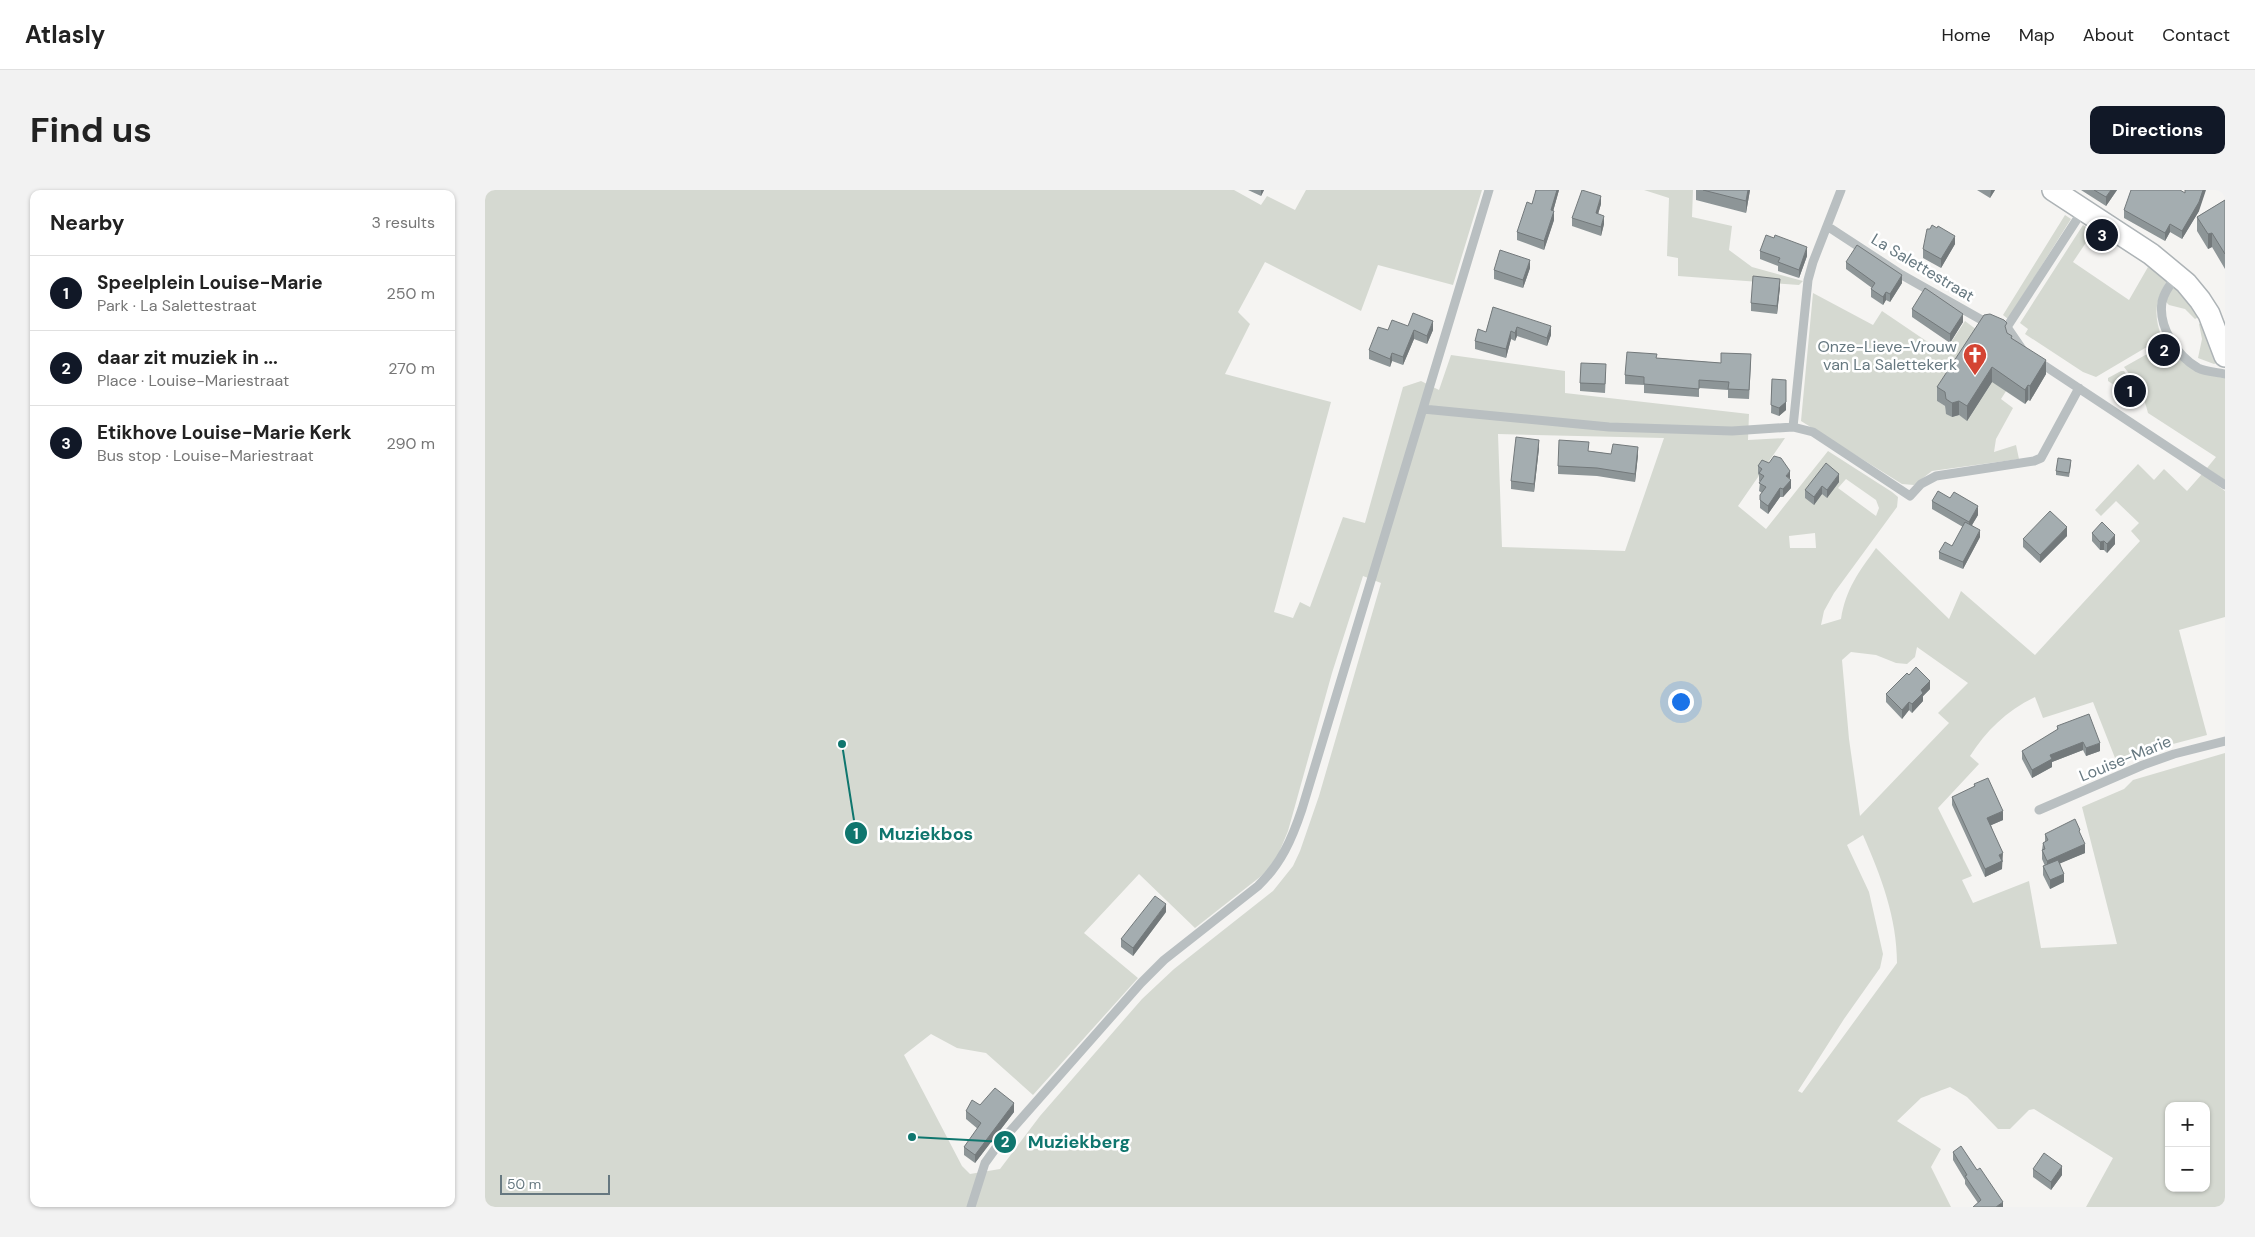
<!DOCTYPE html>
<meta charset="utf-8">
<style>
body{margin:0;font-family:"DM Sans",sans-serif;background:#f2f2f2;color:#222}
.controls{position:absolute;right:15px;bottom:15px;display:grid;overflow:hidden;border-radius:10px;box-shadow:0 1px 4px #0004}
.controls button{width:45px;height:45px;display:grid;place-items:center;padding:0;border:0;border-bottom:1px solid #e0e0e0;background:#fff;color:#222;font:25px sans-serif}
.scale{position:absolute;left:15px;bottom:12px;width:110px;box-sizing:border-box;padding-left:5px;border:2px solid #667880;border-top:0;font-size:14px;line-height:18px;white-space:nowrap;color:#667880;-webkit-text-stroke:4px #fff;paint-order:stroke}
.you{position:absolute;left:1195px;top:511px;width:18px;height:18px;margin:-12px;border:4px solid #fff;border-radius:50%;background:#1a73e8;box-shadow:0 0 0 8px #1a73e833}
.badge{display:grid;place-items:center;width:32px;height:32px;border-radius:50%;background:#111827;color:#fff;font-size:16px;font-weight:700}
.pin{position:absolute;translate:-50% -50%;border:2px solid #fff;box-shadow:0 1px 5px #0006}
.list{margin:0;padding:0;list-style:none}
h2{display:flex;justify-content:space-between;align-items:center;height:65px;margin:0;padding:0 20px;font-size:21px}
h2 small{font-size:16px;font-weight:400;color:#767676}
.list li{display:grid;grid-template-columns:32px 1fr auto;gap:15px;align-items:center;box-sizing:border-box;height:75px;padding:0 20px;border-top:1px solid #e0e0e0}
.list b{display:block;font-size:19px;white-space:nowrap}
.list p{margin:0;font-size:16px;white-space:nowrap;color:#767676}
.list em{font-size:16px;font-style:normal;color:#767676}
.map{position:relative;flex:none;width:1740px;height:1017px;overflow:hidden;border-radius:10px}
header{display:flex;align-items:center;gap:30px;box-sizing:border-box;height:70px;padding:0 25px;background:#fff;border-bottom:1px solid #e0e0e0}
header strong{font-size:24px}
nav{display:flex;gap:28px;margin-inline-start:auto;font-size:18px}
.intro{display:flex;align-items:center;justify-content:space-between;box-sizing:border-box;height:120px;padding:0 30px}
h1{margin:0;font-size:35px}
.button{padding:12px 22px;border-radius:10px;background:#111827;color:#fff;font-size:18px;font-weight:700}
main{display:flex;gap:30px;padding:0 30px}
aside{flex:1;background:#fff;border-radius:10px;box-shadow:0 1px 4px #0004}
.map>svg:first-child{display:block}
</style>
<header>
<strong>Atlasly</strong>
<nav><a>Home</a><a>Map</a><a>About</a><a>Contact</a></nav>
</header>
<div class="intro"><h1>Find us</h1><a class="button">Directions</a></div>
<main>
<aside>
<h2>Nearby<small>3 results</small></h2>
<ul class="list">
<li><span class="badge">1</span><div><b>Speelplein Louise-Marie</b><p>Park · La Salettestraat</p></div><em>250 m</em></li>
<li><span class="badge">2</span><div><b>daar zit muziek in ...</b><p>Place · Louise-Mariestraat</p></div><em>270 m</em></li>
<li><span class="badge">3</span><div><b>Etikhove Louise-Marie Kerk</b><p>Bus stop · Louise-Mariestraat</p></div><em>290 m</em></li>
</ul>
</aside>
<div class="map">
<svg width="1740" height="1017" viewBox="0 0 1740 1017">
<rect width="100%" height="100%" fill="#f5f4f2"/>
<!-- green -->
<path fill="#d5d9d1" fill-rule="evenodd" d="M 0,0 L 749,0 L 776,15 L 782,6 L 810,20 L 821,0 L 997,0 L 968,95 L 893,75 L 876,121 L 780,72 L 753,122 L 765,134 L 740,184 L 846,212 L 789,422 L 808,428 L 815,412 L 825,417 L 858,327 L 880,333 L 918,197 L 936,191 L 954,200 L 966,165 L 1080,181 L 1080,203 L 1264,224 L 1263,250 L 1300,248 L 1253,316 L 1281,339 L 1343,261 L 1407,302 L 1413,307 L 1412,317 L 1349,403 L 1339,421 L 1336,435 L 1356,429 C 1361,398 1374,382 1391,358 L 1464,429 L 1476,401 L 1550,465 L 1655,351 L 1646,341 L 1654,333 L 1631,311 L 1616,326 L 1610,320 L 1653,274 L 1669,290 L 1679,279 L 1702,301 L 1717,284 L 1740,301 L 1740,427 L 1694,440 L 1722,545 L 1654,563 L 1632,573 L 1608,512 L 1558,528 L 1550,507 C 1522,520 1501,541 1485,566 L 1494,574 L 1453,618 L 1487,686 L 1477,690 L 1488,713 L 1544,691 L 1556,758 L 1632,754 L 1597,617 L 1639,599 L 1648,590 L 1740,563 L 1740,1017 L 1601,1017 L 1628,968 L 1549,919 L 1544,920 L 1525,939 L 1513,939 L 1482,907 L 1465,897 L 1436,908 L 1412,931 L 1456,959 L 1446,977 L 1466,1017 L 0,1017 ZM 1013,244 L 1179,248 L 1140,361 L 1017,357 ZM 1361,289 L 1391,310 L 1394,318 L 1391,326 L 1353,298 ZM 1330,343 L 1331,358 L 1305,358 L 1304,346 ZM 878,386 L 896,393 L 834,606 L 815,661 L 808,676 L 788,701 L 689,779 L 657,809 L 555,926 L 515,979 L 485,984 L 477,976 L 419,865 L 446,844 L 472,858 L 501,863 L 548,905 L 653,788 L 599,743 L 654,684 L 710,738 L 780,683 L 793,665 L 803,641 L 847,483 ZM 1432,457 L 1483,493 L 1453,523 L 1464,533 L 1375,626 L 1364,549 L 1357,470 L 1366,462 L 1391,465 L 1411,473 L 1422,474 L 1430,467 ZM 1378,645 C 1396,686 1412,728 1412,773 L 1317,903 L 1313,901 L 1359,829 L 1395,778 L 1398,764 L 1384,702 L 1362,655 ZM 1684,916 L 1721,916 L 1721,998 L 1684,998 Z
M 1159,0 L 1208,0 L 1207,27 L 1247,36 L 1244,60 L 1267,77 L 1318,91 L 1314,95 L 1193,86 L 1193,68 L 1182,66 L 1184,8 Z
M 1580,25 L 1586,29 L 1523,129 L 1518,125 Z
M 1598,35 L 1608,42 L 1588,72 L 1644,110 L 1663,77 L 1683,89 C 1670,111 1668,124 1677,148 L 1611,187 L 1598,182 L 1540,144 L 1543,139 L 1535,133 Z
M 1687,92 L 1717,125 L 1710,129 L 1700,119 L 1684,115 L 1681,112 Z
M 1328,103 L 1388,135 L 1397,121 L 1459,163 L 1480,131 L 1496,143 L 1452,211 L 1460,216 L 1461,223 L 1467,227 L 1474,225 L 1482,230 L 1527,161 L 1541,170 L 1516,209 L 1528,218 L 1511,249 L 1509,262 L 1531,255 L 1534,269 L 1447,281 L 1429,295 L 1417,294 L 1316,231 Z
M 1720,130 L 1735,172 L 1729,174 L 1713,168 L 1717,149 L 1714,134 Z
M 1680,154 C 1697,177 1714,179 1740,187 L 1740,290 L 1722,278 L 1731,267 L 1663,223 C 1659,205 1650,191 1639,177 Z
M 1636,181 L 1639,181 L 1649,195 L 1654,207 L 1650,209 L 1623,191 L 1623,188 Z"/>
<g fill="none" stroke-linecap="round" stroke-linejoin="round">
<!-- major casing -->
<g stroke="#adb3b6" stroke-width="24">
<path id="major" d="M 1568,0 L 1666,64 L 1701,93 L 1715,110 L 1724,124 L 1740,166"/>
</g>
<!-- minor -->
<path stroke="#b9bfc1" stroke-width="9" d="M 1342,36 L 1417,85 L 1495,129 L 1507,134
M 1692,85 C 1686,93 1679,102 1677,112 C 1673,137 1692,166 1713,178 C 1721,182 1732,182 1740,184
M 1522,137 L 1537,159
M 1522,137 L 1598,20
M 1551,170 L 1740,295
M 938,219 L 1124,237 L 1247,241 L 1308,237 L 1328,242 L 1425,306 L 1436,294 L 1451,286 L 1549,271 L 1556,268 L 1594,198
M 1308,237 L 1323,90 L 1328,72 L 1356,0
M 1554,620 L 1658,575 L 1689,564 L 1740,551
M 486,1017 L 500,973 L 513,955 L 656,793 L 679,770 L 773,696 C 796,674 807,649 817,619 L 1004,0"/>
<!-- major -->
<use href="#major" stroke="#fff" stroke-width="21"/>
</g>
<!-- wall -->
<path fill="#8d9597" d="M 763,0 L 779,0 L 776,6 Z
M 1051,0 L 1074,0 L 1068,21 L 1069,30 L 1059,60 L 1032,50 L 1032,42 L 1047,14 Z
M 1211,0 L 1265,0 L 1261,23 L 1211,10 Z
M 1492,0 L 1510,0 L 1505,8 Z
M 1596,0 L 1632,0 L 1621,16 Z
M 1740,10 L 1740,79 L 1727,57 L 1723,59 L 1712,41 L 1712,27 Z
M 1116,14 L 1113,24 L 1119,34 L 1116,46 L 1087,36 L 1087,28 Z
M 1639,20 L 1714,21 L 1697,49 L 1685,42 L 1680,51 L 1639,28 Z
M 1452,38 L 1470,54 L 1456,78 L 1438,68 L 1438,59 L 1445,39 Z
M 1275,61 L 1322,66 L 1314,88 L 1293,81 L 1293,76 L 1275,69 Z
M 1361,72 L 1417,93 L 1405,112 L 1401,110 L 1398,115 L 1386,107 L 1386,99 L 1387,98 L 1361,79 Z
M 1045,78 L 1038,98 L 1009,89 L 1009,80 Z
M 1295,97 L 1292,124 L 1266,121 L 1266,113 Z
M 1008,117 L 1066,145 L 1062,156 L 1032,146 L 1030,151 L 1026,149 L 1021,168 L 990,159 L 990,151 L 1001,142 Z
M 1427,119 L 1478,132 L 1465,153 L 1427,127 Z
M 923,136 L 948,140 L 942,154 L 929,149 L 918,175 L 907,171 L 905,177 L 884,169 L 884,160 Z
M 1522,143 L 1561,184 L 1545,211 L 1543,210 L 1540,214 L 1507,192 L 1482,231 L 1474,225 L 1467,227 L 1461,224 L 1460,216 L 1452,211 L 1452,197 Z
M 1172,168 L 1236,173 L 1266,173 L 1264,209 L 1243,208 L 1243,200 L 1214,198 L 1214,207 L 1159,203 L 1159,195 L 1140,194 L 1140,185 Z
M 1121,182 L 1120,203 L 1095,201 L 1095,193 Z
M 1287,189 L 1301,220 L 1294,226 L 1286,223 Z
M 1054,258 L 1049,302 L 1026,299 L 1026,291 Z
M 1104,261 L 1126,264 L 1153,265 L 1150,292 L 1112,286 L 1073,284 L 1073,276 Z
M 1586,274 L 1584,287 L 1571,285 L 1571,281 Z
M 1273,276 L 1305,289 L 1306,298 L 1298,307 L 1295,307 L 1283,324 L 1275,318 L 1275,305 L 1277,303 L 1274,301 L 1275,292 L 1274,291 L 1274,285 L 1273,284 Z
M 1354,292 L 1342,308 L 1337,304 L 1329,315 L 1320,308 L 1320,300 Z
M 1447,311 L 1493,325 L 1487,335 L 1495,347 L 1478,379 L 1454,369 L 1454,362 L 1467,356 L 1478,337 L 1447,319 Z
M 1607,343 L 1630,354 L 1622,363 L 1619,360 L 1615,360 L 1607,351 Z
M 1582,346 L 1555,373 L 1538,357 L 1538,349 Z
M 1445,499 L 1438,506 L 1438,511 L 1427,523 L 1424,520 L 1417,529 L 1401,512 L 1401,504 Z
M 1572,536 L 1615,561 L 1601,566 L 1598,560 L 1567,572 L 1567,577 L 1547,588 L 1537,569 L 1537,561 L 1572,540 Z
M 1489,594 L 1518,630 L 1506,635 L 1518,672 L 1517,672 L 1517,679 L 1500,687 L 1467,615 L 1467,607 L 1489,597 Z
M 1560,644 L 1595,644 L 1600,663 L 1575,673 L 1579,692 L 1565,699 L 1558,685 L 1558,676 L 1560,676 L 1557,669 L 1557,660 L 1558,653 L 1560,652 Z
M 681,722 L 648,766 L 636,757 L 636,749 Z
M 495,915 L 529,922 L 490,973 L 479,965 L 479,957 L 493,939 L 481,929 L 481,921 Z
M 1468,962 L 1492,980 L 1518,1017 L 1493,1013 L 1480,994 L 1480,990 L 1468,970 Z
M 1548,979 L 1577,985 L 1566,1000 L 1548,987 Z"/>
<!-- shaded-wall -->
<path fill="#73797b" d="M 776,0 L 779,0 L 776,6 Z
M 1072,0 L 1074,0 L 1066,29 L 1066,20 Z
M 1263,0 L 1265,0 L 1261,23 L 1261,11 Z
M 1506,0 L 1510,0 L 1505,8 Z
M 1626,0 L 1632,0 L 1621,16 L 1621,7 Z
M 1718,0 L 1721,0 L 1714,21 L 1697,49 L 1697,41 Z
M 1116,6 L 1116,14 L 1111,31 L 1111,23 Z
M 1069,21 L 1069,30 L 1059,60 L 1059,51 Z
M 1119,26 L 1119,34 L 1116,46 L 1116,37 Z
M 1685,34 L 1685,42 L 1680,51 L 1680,43 Z
M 1727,43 L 1727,57 L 1723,59 L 1723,44 Z
M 1470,46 L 1470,54 L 1456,78 L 1456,69 Z
M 1322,57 L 1322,66 L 1314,88 L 1314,80 Z
M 1045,70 L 1045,78 L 1038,98 L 1038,90 Z
M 1417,85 L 1417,93 L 1405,112 L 1405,104 Z
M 1295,89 L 1295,97 L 1292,124 L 1292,116 Z
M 1401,102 L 1401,110 L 1398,115 L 1398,107 Z
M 1478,124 L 1478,132 L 1465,153 L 1465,144 Z
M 948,131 L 948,140 L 942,154 L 942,146 Z
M 1066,136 L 1066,145 L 1062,156 L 1062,148 Z
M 1032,137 L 1032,146 L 1030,151 L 1030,143 Z
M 929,140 L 929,149 L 918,175 L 918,167 Z
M 1026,141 L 1026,149 L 1021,168 L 1021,159 Z
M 907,163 L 907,171 L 905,177 L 905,169 Z
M 1561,170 L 1561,184 L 1545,211 L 1545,196 Z
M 1507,177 L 1507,192 L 1482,231 L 1482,216 Z
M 1543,195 L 1543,210 L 1540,214 L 1540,200 Z
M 1301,198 L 1301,220 L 1294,226 L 1294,218 Z
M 1474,211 L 1474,225 L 1467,227 L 1467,213 Z
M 1054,250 L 1054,258 L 1049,302 L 1049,294 Z
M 1153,257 L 1153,265 L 1150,292 L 1150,284 Z
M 1305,281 L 1305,289 L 1301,286 Z
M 1354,284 L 1354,292 L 1342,308 L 1342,300 Z
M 1306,290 L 1306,298 L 1298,307 L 1298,299 Z
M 1337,296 L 1337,304 L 1329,315 L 1329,307 Z
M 1295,298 L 1295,307 L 1283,324 L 1283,316 Z
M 1493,316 L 1493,325 L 1484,340 L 1484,332 Z
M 1582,337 L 1582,346 L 1555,373 L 1555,365 Z
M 1495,340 L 1495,347 L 1478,379 L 1478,372 Z
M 1630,345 L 1630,354 L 1622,363 L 1622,354 Z
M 1619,351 L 1619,360 L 1615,360 L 1615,352 Z
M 1445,491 L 1445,499 L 1438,506 L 1438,511 L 1427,523 L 1427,514 L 1436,500 Z
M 1424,512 L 1424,520 L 1417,529 L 1417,520 Z
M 1598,552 L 1598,560 L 1567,572 L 1567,577 L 1547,588 L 1547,580 L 1565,565 Z
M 1615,553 L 1615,561 L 1601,566 L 1601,558 Z
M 1518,621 L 1518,630 L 1502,637 L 1502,628 Z
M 1600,654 L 1600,663 L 1562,679 L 1562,671 Z
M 1518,663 L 1517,679 L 1500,687 L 1500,679 L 1514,665 Z
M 1579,684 L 1579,692 L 1565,699 L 1565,690 Z
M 681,714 L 681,722 L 648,766 L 648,758 Z
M 529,913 L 529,922 L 490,973 L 490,965 Z
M 1577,976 L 1577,985 L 1566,1000 L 1566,992 Z
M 1518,1012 L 1518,1017 L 1511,1017 Z"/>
<!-- building -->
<path fill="#a4adb0" stroke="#73797b" d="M 1051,0 L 1072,0 L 1066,20 L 1069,21 L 1059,51 L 1032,42 L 1042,12 L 1047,14 Z
M 1097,0 L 1116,6 L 1111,23 L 1119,26 L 1116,37 L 1087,28 Z
M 1218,0 L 1263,0 L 1261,11 Z
M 1609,0 L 1626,0 L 1621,7 Z
M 1646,0 L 1695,0 L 1700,3 L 1700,0 L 1718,0 L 1714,12 L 1697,41 L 1685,34 L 1680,43 L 1639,20 Z
M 1740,10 L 1740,64 L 1727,43 L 1723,44 L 1712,27 Z
M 1447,35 L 1452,38 L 1453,36 L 1470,46 L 1456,69 L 1438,59 L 1442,39 L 1445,39 Z
M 1281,45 L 1289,48 L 1290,45 L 1322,57 L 1314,80 L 1293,72 L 1295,68 L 1275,61 Z
M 1372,55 L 1417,85 L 1405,104 L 1401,102 L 1398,107 L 1386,99 L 1390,93 L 1361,72 Z
M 1015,60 L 1045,70 L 1038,90 L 1009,80 Z
M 1268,86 L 1295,89 L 1292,116 L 1266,113 Z
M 1440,98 L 1478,124 L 1465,144 L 1427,119 Z
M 1008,117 L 1066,136 L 1062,148 L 1032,137 L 1030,143 L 1026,141 L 1021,159 L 990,151 L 993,139 L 1001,142 Z
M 928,123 L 948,131 L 942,146 L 929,140 L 918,167 L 907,163 L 905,169 L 884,160 L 893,137 L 903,140 L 907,130 L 923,136 Z
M 1505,124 L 1519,130 L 1522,133 L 1520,136 L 1522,143 L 1527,146 L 1526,148 L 1561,170 L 1545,196 L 1543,195 L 1540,200 L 1507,177 L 1482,216 L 1474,211 L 1467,213 L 1461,209 L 1460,202 L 1452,197 L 1499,125 Z
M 1142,162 L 1172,164 L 1171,168 L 1236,173 L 1236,163 L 1266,164 L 1264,200 L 1243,199 L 1244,192 L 1214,190 L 1214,199 L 1159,194 L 1159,187 L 1140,185 Z
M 1096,173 L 1121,174 L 1120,194 L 1095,193 Z
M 1287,189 L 1301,190 L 1301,212 L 1294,218 L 1286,215 Z
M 1031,247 L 1054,250 L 1049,294 L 1026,291 Z
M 1074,250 L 1104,252 L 1103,261 L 1126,264 L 1128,254 L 1153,257 L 1150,284 L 1112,278 L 1073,276 Z
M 1289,266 L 1296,268 L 1305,281 L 1301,286 L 1306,290 L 1298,299 L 1295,298 L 1283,316 L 1275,310 L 1275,305 L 1281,297 L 1274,293 L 1279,286 L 1274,283 L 1277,279 L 1273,276 L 1277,270 L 1284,273 Z
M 1573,268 L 1586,270 L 1584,283 L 1571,281 Z
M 1341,273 L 1354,284 L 1342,300 L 1337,296 L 1329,307 L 1320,300 Z
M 1453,301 L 1465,308 L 1469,302 L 1493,316 L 1484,332 L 1447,311 Z
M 1565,321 L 1582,337 L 1555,365 L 1538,349 Z
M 1480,332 L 1495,340 L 1478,372 L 1454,362 L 1460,352 L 1467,356 Z
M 1617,332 L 1630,345 L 1622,354 L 1619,351 L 1615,352 L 1607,343 Z
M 1431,477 L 1445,491 L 1436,500 L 1438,503 L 1427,514 L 1424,512 L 1417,520 L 1401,504 L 1422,483 L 1424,485 Z
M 1604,524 L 1615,553 L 1601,558 L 1598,552 L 1565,565 L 1567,569 L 1547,580 L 1537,561 L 1573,539 L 1572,536 Z
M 1503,588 L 1518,621 L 1502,628 L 1518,663 L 1514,665 L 1517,671 L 1500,679 L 1467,607 L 1490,596 L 1489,594 Z
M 1590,629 L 1595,640 L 1594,641 L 1600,654 L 1562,671 L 1557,660 L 1560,659 L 1558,653 L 1563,650 L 1560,644 Z
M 1573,670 L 1579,684 L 1565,690 L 1558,676 Z
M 670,706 L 681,714 L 648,758 L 636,749 Z
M 510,898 L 529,913 L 490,965 L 479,957 L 496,933 L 481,921 L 487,910 L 495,915 Z
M 1476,956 L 1492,980 L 1495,978 L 1518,1012 L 1511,1017 L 1488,1017 L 1496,1010 L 1480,986 L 1482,985 L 1468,962 Z
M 1559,963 L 1577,976 L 1566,992 L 1548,979 Z"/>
<!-- icons -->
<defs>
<g id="church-pin" transform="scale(1.25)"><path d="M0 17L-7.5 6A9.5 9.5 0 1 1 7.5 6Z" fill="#d44433" stroke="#fff"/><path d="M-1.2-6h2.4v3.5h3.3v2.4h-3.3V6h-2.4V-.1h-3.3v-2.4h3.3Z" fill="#fff"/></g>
</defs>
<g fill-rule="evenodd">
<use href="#church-pin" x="1490" y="165"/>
</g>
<g text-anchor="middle" stroke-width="5" stroke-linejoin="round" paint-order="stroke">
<!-- street labels -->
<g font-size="16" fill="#667880" stroke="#fff">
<text transform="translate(1438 77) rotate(31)" y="6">La Salettestraat</text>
<text transform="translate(1640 568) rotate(-22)" y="6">Louise-Marie</text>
</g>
<!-- poi labels -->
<g font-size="16" fill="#667880" stroke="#fff" text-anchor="end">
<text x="1472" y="162">Onze-Lieve-Vrouw<tspan x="1472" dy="18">van La Salettekerk</tspan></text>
</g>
</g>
<!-- callouts -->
<path fill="none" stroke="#0f766e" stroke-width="2" d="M357 554L371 643M427 947L520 952"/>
<g fill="#0f766e" stroke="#fff" stroke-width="2">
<circle cx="357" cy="554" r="5"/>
<circle cx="427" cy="947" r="5"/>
<circle cx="371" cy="643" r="12"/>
<circle cx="520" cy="952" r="12"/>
</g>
<g font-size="15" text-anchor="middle" font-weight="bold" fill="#fff">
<text x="371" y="649">1</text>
<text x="520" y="957">2</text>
</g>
<g font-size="18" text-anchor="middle" font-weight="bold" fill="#0f766e" stroke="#fff" stroke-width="5" stroke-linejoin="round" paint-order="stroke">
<text x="441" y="650">Muziekbos</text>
<text x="594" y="958">Muziekberg</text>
</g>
</svg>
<div class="controls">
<button>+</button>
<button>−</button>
</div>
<div class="scale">50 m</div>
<div class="you"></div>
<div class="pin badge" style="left:1645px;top:201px">1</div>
<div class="pin badge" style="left:1679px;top:160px">2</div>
<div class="pin badge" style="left:1617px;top:45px">3</div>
</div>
</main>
